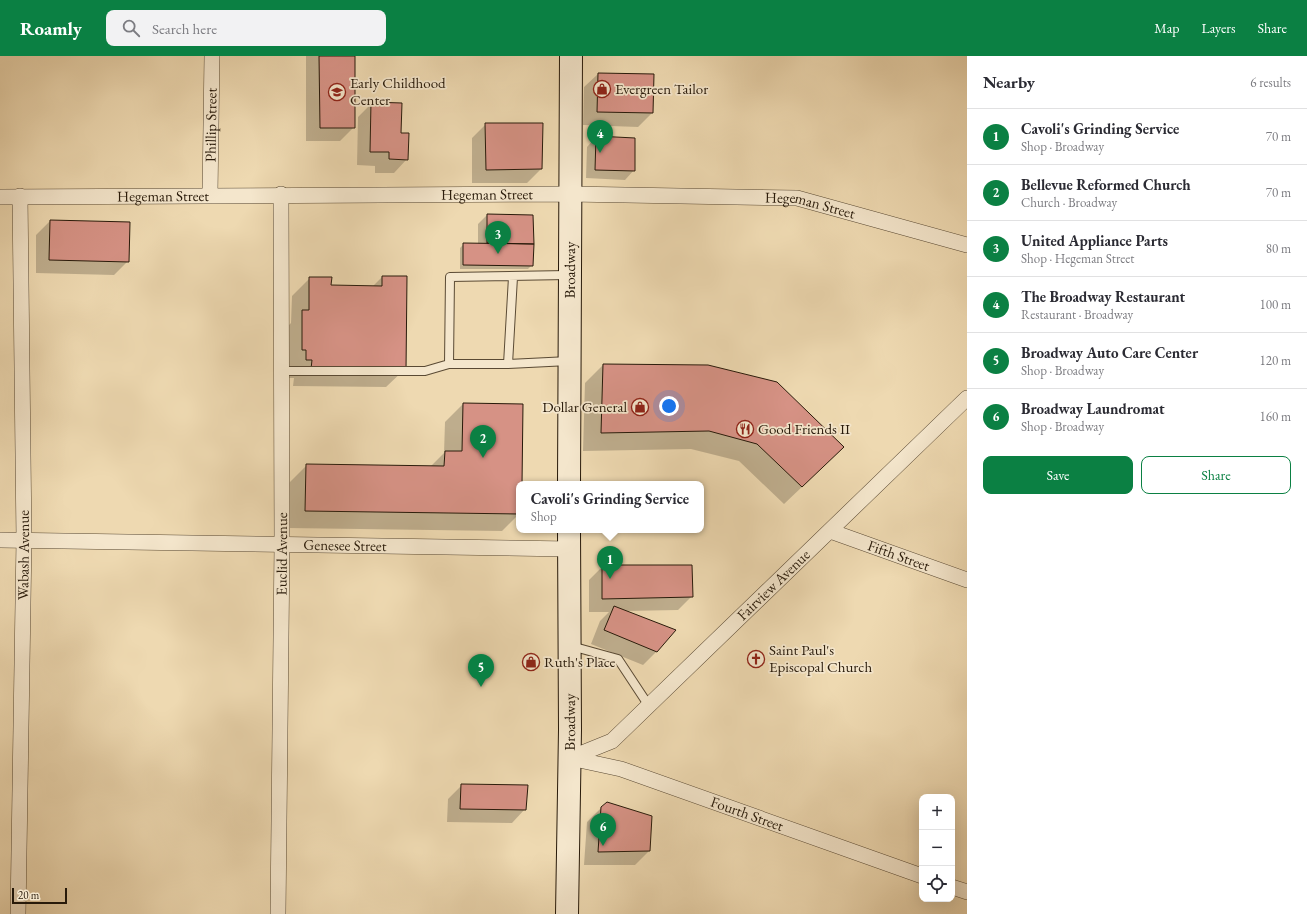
<!DOCTYPE html>
<meta charset="utf-8">
<style>
body{margin:0;font-family:"EB Garamond",serif;background:#f2f2f3;color:#2b2b33}
.controls{position:absolute;right:12px;bottom:12px;display:grid;overflow:hidden;border-radius:8px;box-shadow:0 4px 16px #0002}
.controls button{width:36px;height:36px;display:grid;place-items:center;padding:0;border:0;border-bottom:1px solid #e1e1e2;background:#fff;color:#2b2b33;font:20px sans-serif}
.scale{position:absolute;left:12px;bottom:10px;width:55px;box-sizing:border-box;padding-left:4px;border:2px solid #281a0a;border-top:0;font-size:11px;line-height:14px;white-space:nowrap;color:#281a0a;-webkit-text-stroke:3px #f4e6cc;paint-order:stroke}
.you{position:absolute;left:669px;top:350px;width:14px;height:14px;margin:-10px;border:3px solid #fff;border-radius:50%;background:#1a73e8;box-shadow:0 0 0 6px #1a73e833}
.badge{display:grid;place-items:center;width:26px;height:26px;border-radius:50%;background:#0b8043;color:#fff;font-size:13px;font-weight:700}
.pin{position:absolute;translate:-50% -33px;filter:drop-shadow(0 1px 2px #0008)}
.pin::after{content:'';position:absolute;top:21px;width:14px;height:12px;background:inherit;clip-path:polygon(0 0,100% 0,50% 100%)}
.popup{position:absolute;left:516px;top:425px;width:188px;height:52px;box-sizing:border-box;display:grid;place-content:center;border-radius:8px;background:#fff;filter:drop-shadow(0 1px 3px #0005);font-size:13px;white-space:nowrap;color:#7c7c81}
.popup b{font-size:15px;color:#2b2b33}
.popup::after{content:'';position:absolute;left:50%;top:100%;margin-left:-8px;border:8px solid transparent;border-top-color:#fff}
.list{margin:0;padding:0;list-style:none}
h2{display:flex;justify-content:space-between;align-items:center;height:52px;margin:0;padding:0 16px;font-size:17px}
h2 small{font-size:13px;font-weight:400;color:#7c7c81}
.list li{display:grid;grid-template-columns:26px 1fr auto;gap:12px;align-items:center;box-sizing:border-box;height:56px;padding:0 16px;border-top:1px solid #e1e1e2}
.list b{display:block;font-size:15px;white-space:nowrap}
.list p{margin:0;font-size:13px;white-space:nowrap;color:#7c7c81}
.list em{font-size:13px;font-style:normal;color:#7c7c81}
.actions{display:flex;gap:8px;padding:12px 16px}
.actions a{flex:1;padding:9px 0;border:1px solid #0b8043;border-radius:8px;text-align:center;font-size:14px;color:#0b8043}
.actions .main{background:#0b8043;color:#fff}
.icon{flex:none;width:22px;height:22px;fill:none;stroke:currentColor;stroke-width:2;stroke-linecap:round;stroke-linejoin:round}
.map{position:relative;flex:none;width:967px;height:858px;overflow:hidden}
header{display:flex;align-items:center;gap:24px;box-sizing:border-box;height:56px;padding:0 20px;background:#0b8043;color:#fff}
header strong{font-size:19px}
nav{display:flex;gap:22px;margin-inline-start:auto;font-size:14px}
.search{width:280px;height:36px;background:#f2f2f3;display:flex;align-items:center;gap:10px;box-sizing:border-box;padding:0 14px;border-radius:8px;color:#7c7c81;font-size:15px}
main{display:flex}
aside{flex:1;background:#fff}
.map>svg:first-child{display:block}
</style>
<header>
<strong>Roamly</strong>
<div class="search"><svg class="icon" aria-label="search" viewBox="0 0 24 24"><circle cx="10" cy="10" r="6"/><path d="M15 15l6 6"/></svg>Search here</div>
<nav><a>Map</a><a>Layers</a><a>Share</a></nav>
</header>
<main>
<div class="map">
<svg width="967" height="858" viewBox="0 0 967 858">
<rect width="100%" height="100%" fill="#eed9b1"/>
<filter id="stains"><feTurbulence type="fractalNoise" baseFrequency=".005" numOctaves="4"/><feColorMatrix values="0 0 0 0 .2 0 0 0 0 .09 0 0 0 0 .02 0 0 0 .5 -.17"/></filter>
<radialGradient id="worn" r=".72"><stop offset=".6" stop-color="#630" stop-opacity="0"/><stop offset="1" stop-color="#630" stop-opacity=".3"/></radialGradient>
<!-- shadow -->
<path fill="#0003" d="M 306,0 L 354,0 L 354,71 L 340,85 L 306,85 Z
M 598,18 L 652,57 L 638,71 L 583,69 L 584,31 Z
M 372,47 L 400,78 L 407,103 L 394,117 L 375,117 L 375,110 L 357,109 L 358,61 Z
M 486,68 L 541,113 L 527,127 L 472,127 L 472,82 Z
M 596,81 L 634,83 L 634,114 L 625,124 L 586,122 L 587,91 Z
M 487,159 L 532,160 L 532,209 L 528,213 L 460,213 L 460,192 L 464,188 L 478,188 L 478,168 Z
M 50,165 L 128,205 L 114,219 L 36,217 L 36,179 Z
M 382,221 L 405,313 L 386,331 L 293,330 L 294,322 L 289,322 L 285,273 L 291,267 L 292,240 L 310,222 L 330,230 L 372,231 Z
M 603,309 L 843,392 L 784,448 L 739,405 L 691,393 L 583,395 L 585,327 Z
M 463,348 L 522,349 L 519,458 L 502,475 L 288,472 L 289,427 L 307,409 L 431,410 L 444,397 L 445,366 Z
M 603,510 L 692,540 L 678,554 L 625,555 L 657,595 L 643,609 L 591,588 L 600,565 L 609,556 L 589,556 L 589,524 Z
M 462,729 L 525,753 L 512,767 L 447,766 L 448,743 Z
M 601,752 L 649,795 L 635,809 L 584,809 L 587,766 Z"/>
<!-- building -->
<path fill="#d69285" stroke="#281a0a" d="M 319,0 L 355,0 L 355,72 L 320,72 Z
M 598,17 L 654,18 L 653,57 L 597,56 Z
M 371,46 L 402,47 L 401,77 L 409,77 L 408,104 L 389,103 L 389,96 L 370,96 Z
M 485,67 L 543,67 L 542,113 L 486,114 Z
M 596,80 L 635,82 L 635,115 L 595,114 Z
M 487,158 L 533,159 L 534,188 L 487,187 Z
M 50,164 L 130,166 L 129,206 L 49,204 Z
M 463,187 L 534,188 L 533,210 L 463,209 Z
M 382,220 L 407,220 L 406,314 L 311,313 L 312,304 L 306,304 L 306,294 L 302,294 L 302,254 L 309,254 L 309,221 L 332,221 L 331,229 L 382,230 Z
M 603,308 L 708,309 L 777,326 L 844,391 L 802,431 L 757,388 L 709,375 L 601,377 Z
M 463,347 L 523,348 L 522,428 L 519,428 L 519,458 L 305,455 L 306,408 L 444,410 L 445,395 L 462,395 Z
M 602,509 L 692,509 L 693,541 L 602,543 Z
M 614,550 L 676,574 L 657,596 L 604,574 Z
M 461,728 L 528,729 L 526,754 L 460,753 Z
M 607,746 L 652,760 L 650,795 L 598,796 L 601,751 Z"/>
<g fill="none" stroke-linecap="round" stroke-linejoin="round">
<!-- lane casing -->
<g stroke="#5a4a34" stroke-width="10">
<path id="lane" d="M 449,308 L 450,221 L 568,219
M 508,308 L 513,221
M 282,315 L 425,315 L 449,308 L 508,308 L 569,305
M 571,590 L 618,603 L 649,650"/>
</g>
<!-- street casing -->
<g stroke="#5a4a34" stroke-width="16">
<g id="street">
<path id="s1" d="M 210,138 L 212,0"/>
<path id="s2" d="M 0,141 L 570,138 L 797,142 L 967,189"/>
<path id="s3" d="M 830,475 L 967,524"/>
<path id="s4" d="M 0,484 L 569,493"/>
<path id="s5" d="M 570,702 L 612,685 L 967,342"/>
<path id="s6" d="M 570,702 L 621,713 L 922,820"/>
<path d="M 952,831 L 967,836"/>
<path id="s7" d="M 18,858 L 24,484 L 20,140"/>
<path id="s8" d="M 278,858 L 282,489 L 281,138"/>
</g>
</g>
<!-- secondary casing -->
<g stroke="#281a0a" stroke-width="24">
<g id="secondary">
<path id="s9" d="M 569,428 L 571,0"/>
<path id="s10" d="M 567,858 L 570,674 L 569,474"/>
</g>
</g>
<!-- lane -->
<use href="#lane" stroke="#f4e6cc" stroke-width="8"/>
<!-- street -->
<use href="#street" stroke="#f4e6cc" stroke-width="15"/>
<!-- secondary -->
<use href="#secondary" stroke="#f4e6cc" stroke-width="22"/>
</g>
<!-- icons -->
<defs>
<g id="shop-ring" transform="scale(0.9)"><circle r="9.5" fill="#f4e6cc" stroke="#8f2418" stroke-width="1.5"/><path d="M-5-2.5h2.3a2.7 3.5 0 0 1 5.4 0H5L5.5 6h-11ZM-1.5-2.5h3a1.5 2.3 0 0 0-3 0Z" fill="#8f2418"/></g>
<g id="school-ring" transform="scale(0.9)"><circle r="9.5" fill="#f4e6cc" stroke="#8f2418" stroke-width="1.5"/><path d="M0-5L7-2L0 1L-7-2ZM-4 1L0 2.5L4 1V4Q0 6-4 4Z" fill="#8f2418"/></g>
<g id="restaurant-ring" transform="scale(0.9)"><circle r="9.5" fill="#f4e6cc" stroke="#8f2418" stroke-width="1.5"/><path d="M-5-6h1v4h1v-4h1v4h1v-4h1v5L-1.5 .5V6h-2V.5L-5-1ZM5-6V6H3V1.5H1.5Q1.5-4 5-6Z" fill="#8f2418"/></g>
<g id="church-ring" transform="scale(0.9)"><circle r="9.5" fill="#f4e6cc" stroke="#8f2418" stroke-width="1.5"/><path d="M-1.2-6h2.4v3.5h3.3v2.4h-3.3V6h-2.4V-.1h-3.3v-2.4h3.3Z" fill="#8f2418"/></g>
</defs>
<g fill-rule="evenodd">
<use href="#shop-ring" x="602" y="33"/>
<use href="#school-ring" x="337" y="36"/>
<use href="#shop-ring" x="640" y="351"/>
<use href="#restaurant-ring" x="745" y="373"/>
<use href="#church-ring" x="756" y="603"/>
<use href="#shop-ring" x="531" y="606"/>
</g>
<g text-anchor="middle" stroke-width="3.5" stroke-linejoin="round" paint-order="stroke">
<!-- poi labels -->
<g font-size="15" fill="#281a0a" stroke="#f4e6cc" text-anchor="start">
<text x="350" y="32">Early Childhood<tspan x="350" dy="17">Center</tspan></text>
<text x="615" y="38">Evergreen Tailor</text>
<text x="627" y="356" text-anchor="end">Dollar General</text>
<text x="758" y="378">Good Friends II</text>
<text x="769" y="599">Saint Paul's<tspan x="769" dy="17">Episcopal Church</tspan></text>
<text x="544" y="611">Ruth's Place</text>
</g>
<!-- street labels -->
<g font-size="15" fill="#281a0a" stroke="#f4e6cc">
<text dy="5" stroke="none"><textPath href="#s1" startOffset="69">Phillip Street</textPath></text>
<text dy="5" stroke="none"><textPath href="#s2" startOffset="487">Hegeman Street</textPath></text>
<text dy="5" stroke="none"><textPath href="#s2" startOffset="163">Hegeman Street</textPath></text>
<text dy="5" stroke="none"><textPath href="#s2" startOffset="811">Hegeman Street</textPath></text>
<text dy="5" stroke="none"><textPath href="#s9" startOffset="214">Broadway</textPath></text>
<text dy="5" stroke="none"><textPath href="#s4" startOffset="345">Genesee Street</textPath></text>
<text dy="5" stroke="none"><textPath href="#s8" startOffset="360">Euclid Avenue</textPath></text>
<text dy="5" stroke="none"><textPath href="#s7" startOffset="359">Wabash Avenue</textPath></text>
<text dy="5" stroke="none"><textPath href="#s3" startOffset="73">Fifth Street</textPath></text>
<text dy="5" stroke="none"><textPath href="#s5" startOffset="270">Fairview Avenue</textPath></text>
<text dy="5" stroke="none"><textPath href="#s10" startOffset="192">Broadway</textPath></text>
<text dy="5" stroke="none"><textPath href="#s6" startOffset="186">Fourth Street</textPath></text>
</g>
</g>
<rect width="100%" height="100%" filter="url(#stains)"/>
<rect width="100%" height="100%" fill="url(#worn)"/>
</svg>
<div class="controls">
<button>+</button>
<button>−</button>
<button><svg class="icon" aria-label="locate" viewBox="0 0 24 24"><circle cx="12" cy="12" r="6"/><path d="M12 2v4M12 18v4M2 12h4M18 12h4"/></svg></button>
</div>
<div class="scale">20 m</div>
<div class="you"></div>
<div class="pin badge" style="left:610px;top:523px">1</div>
<div class="popup"><b>Cavoli's Grinding Service</b>Shop</div>
<div class="pin badge" style="left:483px;top:402px">2</div>
<div class="pin badge" style="left:498px;top:198px">3</div>
<div class="pin badge" style="left:600px;top:97px">4</div>
<div class="pin badge" style="left:481px;top:631px">5</div>
<div class="pin badge" style="left:603px;top:790px">6</div>
</div>
<aside>
<h2>Nearby<small>6 results</small></h2>
<ul class="list">
<li><span class="badge">1</span><div><b>Cavoli's Grinding Service</b><p>Shop · Broadway</p></div><em>70 m</em></li>
<li><span class="badge">2</span><div><b>Bellevue Reformed Church</b><p>Church · Broadway</p></div><em>70 m</em></li>
<li><span class="badge">3</span><div><b>United Appliance Parts</b><p>Shop · Hegeman Street</p></div><em>80 m</em></li>
<li><span class="badge">4</span><div><b>The Broadway Restaurant</b><p>Restaurant · Broadway</p></div><em>100 m</em></li>
<li><span class="badge">5</span><div><b>Broadway Auto Care Center</b><p>Shop · Broadway</p></div><em>120 m</em></li>
<li><span class="badge">6</span><div><b>Broadway Laundromat</b><p>Shop · Broadway</p></div><em>160 m</em></li>
</ul>
<div class="actions"><a class="main">Save</a><a>Share</a></div>
</aside>
</main>
